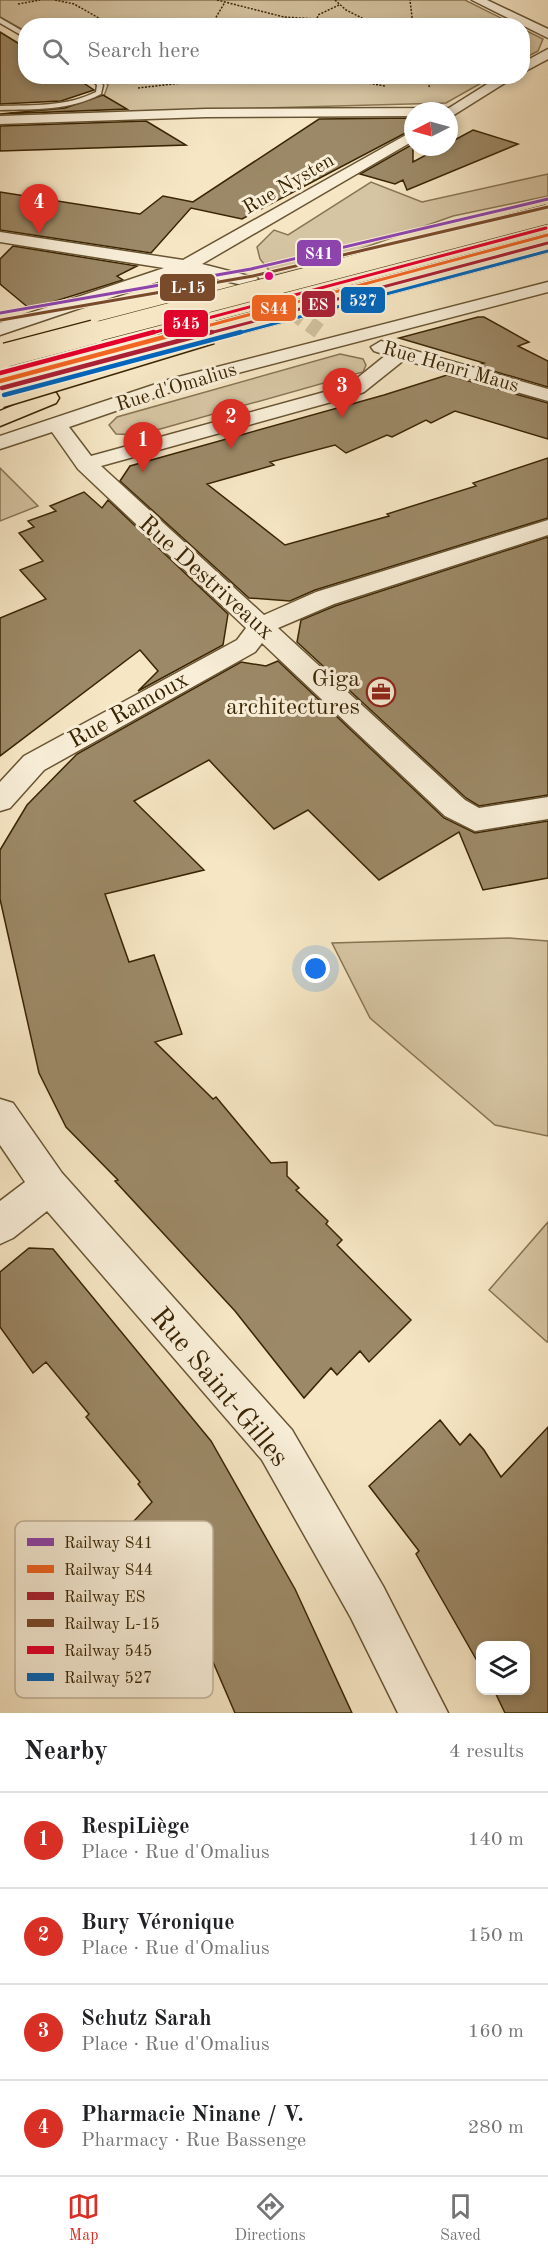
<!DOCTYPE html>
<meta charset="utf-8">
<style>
body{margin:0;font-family:"Old Standard TT",serif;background:#f2f2f2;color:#202124}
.controls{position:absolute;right:18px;bottom:18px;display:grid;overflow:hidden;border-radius:12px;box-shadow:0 3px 9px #0003}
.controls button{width:54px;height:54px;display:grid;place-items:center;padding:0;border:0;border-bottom:2px solid #e0e0e0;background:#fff;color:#202124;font:30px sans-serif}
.compass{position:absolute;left:404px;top:102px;width:54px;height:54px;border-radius:50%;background:#fff;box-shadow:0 3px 9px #0003;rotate:264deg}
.you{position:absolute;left:316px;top:969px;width:21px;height:21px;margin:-15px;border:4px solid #fff;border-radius:50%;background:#1a73e8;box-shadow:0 0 0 9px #1a73e833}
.badge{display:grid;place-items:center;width:39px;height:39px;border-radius:50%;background:#d93025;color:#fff;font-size:20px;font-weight:700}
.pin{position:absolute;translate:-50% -50px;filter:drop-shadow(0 2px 3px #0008)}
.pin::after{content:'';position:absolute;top:32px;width:21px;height:18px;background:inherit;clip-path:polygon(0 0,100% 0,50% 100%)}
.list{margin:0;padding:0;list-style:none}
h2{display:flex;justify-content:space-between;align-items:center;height:78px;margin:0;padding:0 24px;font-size:26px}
h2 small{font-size:20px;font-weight:400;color:#757577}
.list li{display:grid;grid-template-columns:39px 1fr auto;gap:18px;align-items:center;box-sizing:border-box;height:96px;padding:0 24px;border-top:2px solid #e0e0e0}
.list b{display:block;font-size:22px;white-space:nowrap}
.list p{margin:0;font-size:20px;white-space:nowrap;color:#757577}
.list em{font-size:20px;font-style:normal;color:#757577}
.icon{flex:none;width:33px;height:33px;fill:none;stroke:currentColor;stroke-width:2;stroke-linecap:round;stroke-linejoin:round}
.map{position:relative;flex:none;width:548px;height:1713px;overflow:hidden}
.search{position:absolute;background:#fff;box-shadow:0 3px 9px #0003;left:18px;right:18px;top:18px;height:66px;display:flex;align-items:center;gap:15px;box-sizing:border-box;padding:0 21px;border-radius:24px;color:#757577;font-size:22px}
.sheet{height:462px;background:#fff}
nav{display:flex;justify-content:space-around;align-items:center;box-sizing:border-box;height:84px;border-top:2px solid #e0e0e0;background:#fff;font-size:16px;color:#757577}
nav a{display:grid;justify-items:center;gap:3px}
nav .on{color:#d93025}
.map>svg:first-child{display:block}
</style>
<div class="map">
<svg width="548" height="1713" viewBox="0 0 548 1713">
<rect width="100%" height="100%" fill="#f6e6c4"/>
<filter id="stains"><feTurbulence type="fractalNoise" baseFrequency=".00333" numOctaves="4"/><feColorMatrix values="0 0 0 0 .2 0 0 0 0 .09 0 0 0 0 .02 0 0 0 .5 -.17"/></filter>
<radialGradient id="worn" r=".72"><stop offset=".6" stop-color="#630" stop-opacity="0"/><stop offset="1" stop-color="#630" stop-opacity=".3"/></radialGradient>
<!-- green -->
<path fill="#d6c5a3" stroke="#887553" stroke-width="1.5" d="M 0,0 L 465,0 L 515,25 L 26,26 L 25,31 L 0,17 Z
M 523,29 L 543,39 L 538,51 L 523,59 Z
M 100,77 L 492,77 L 446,103 L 47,114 L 48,108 L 67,106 L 104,96 L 108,85 Z
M 548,174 L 548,196 L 453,216 L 276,279 L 260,259 L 257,247 L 274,230 L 288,235 L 371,182 L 422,202 Z
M 340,354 L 363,359 L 366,365 L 363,372 L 139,435 L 116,434 L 109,425 L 117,417 Z
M 0,468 L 38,506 L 0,521 Z
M 509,938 L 548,941 L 548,1136 L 495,1125 L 370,1018 L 332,943 Z
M 548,1222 L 548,1342 L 547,1342 L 489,1290 Z"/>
<!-- building -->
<path fill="#9c8967" stroke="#3a2503" stroke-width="1.5" d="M 0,32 L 26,48 L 26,76 L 73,76 L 94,90 L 61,101 L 0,104 Z
M 103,95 L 127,109 L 0,114 L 65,108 Z
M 413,118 L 413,129 L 242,219 L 191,208 L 151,253 L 0,230 L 0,192 L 140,214 L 163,196 L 193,202 L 319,119 Z
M 146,121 L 186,145 L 0,151 L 0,126 Z
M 473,130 L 518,144 L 407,190 L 403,180 L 395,184 L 360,174 L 413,144 L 413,162 L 441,147 L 449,147 L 449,143 Z
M 13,246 L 137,266 L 117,276 L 123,280 L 30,309 L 0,284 L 0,259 Z
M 478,317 L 484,317 L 529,342 L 518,346 L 548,361 L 548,387 L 476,366 L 484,363 L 399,338 Z
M 447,375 L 548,403 L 548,439 L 455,411 L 431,423 L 426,420 L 392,437 L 387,435 L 346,453 L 335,445 L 270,462 L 274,465 L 207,484 L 285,545 L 389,516 L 387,514 L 476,486 L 473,483 L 548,458 L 548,518 L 315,590 L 290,601 L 249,598 L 120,481 L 130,466 L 384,395 Z
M 84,492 L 102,508 L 108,500 L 228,614 L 223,645 L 138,691 L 158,671 L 140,650 L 0,756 L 0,618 L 46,599 L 20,570 L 43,561 L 19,533 L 34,527 L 28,521 L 56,511 L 50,506 Z
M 548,537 L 548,795 L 479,806 L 466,798 L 297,642 L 301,620 L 335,606 Z
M 278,661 L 444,818 L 475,833 L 548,821 L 548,878 L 483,890 L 459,832 L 379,880 L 308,810 L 274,829 L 209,760 L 134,801 L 204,870 L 105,894 L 129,962 L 154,955 L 182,1034 L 155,1042 L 213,1099 L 216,1097 L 271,1163 L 287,1162 L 287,1176 L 299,1188 L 296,1190 L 328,1221 L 326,1224 L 342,1240 L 337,1245 L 411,1320 L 369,1362 L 360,1351 L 337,1375 L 331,1368 L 304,1398 L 235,1311 L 115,1181 L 118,1180 L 66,1127 L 39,1073 L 0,899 L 0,850 L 27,805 L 77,754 L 241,662 L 266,666 Z
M 29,1248 L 53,1249 L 211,1441 L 295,1589 L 352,1713 L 235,1713 L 210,1655 L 181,1624 L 196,1602 L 133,1522 L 152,1502 L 138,1484 L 140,1482 L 86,1417 L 89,1414 L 46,1362 L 33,1373 L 0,1327 L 0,1272 Z
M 440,1420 L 460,1445 L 470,1434 L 484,1450 L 501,1477 L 548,1427 L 548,1713 L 505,1713 L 494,1690 L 525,1690 L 525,1646 L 480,1646 L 480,1666 L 416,1554 L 419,1551 L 369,1486 Z"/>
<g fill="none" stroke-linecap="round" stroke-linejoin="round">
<!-- street-tunnel -->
<path stroke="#d0bf9d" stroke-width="16" stroke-dasharray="16 8" stroke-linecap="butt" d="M 251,282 L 319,331"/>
<!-- lane casing -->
<g stroke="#695533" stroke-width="3">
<path id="lane" d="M 0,18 L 26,33 L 26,38 L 0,23 Z
M 88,76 L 95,76 L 103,85 L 101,94 C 69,111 35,109 0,110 L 0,106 C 33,105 66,107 96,92 L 97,85 Z"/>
</g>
<!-- street casing -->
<g stroke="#695533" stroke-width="3">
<path id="street" d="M 472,0 L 487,0 L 548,29 L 548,38 Z
M 548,49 L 548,59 L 522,73 L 522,63 Z
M 500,76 L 516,76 L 449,118 L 449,111 L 413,111 L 413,116 L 206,117 L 0,124 L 0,116 L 206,109 L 449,108 Z
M 413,131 L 413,141 L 202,264 L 257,278 L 260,282 L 257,286 L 251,287 L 187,272 L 0,335 L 0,323 L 164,268 L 0,242 L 0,232 L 183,260 Z
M 548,282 L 548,292 L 188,386 L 69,427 L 91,456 L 339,388 L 350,384 L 386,355 L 374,351 L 371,347 L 381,341 L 548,389 L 548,401 L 404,360 L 364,392 L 353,396 L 101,466 L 264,615 L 316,592 L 548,520 L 548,535 L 334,604 L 278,628 L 465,800 L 479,808 L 548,797 L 548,819 L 475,831 L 445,816 L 262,643 L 255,652 L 44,770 L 10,808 L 0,811 L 0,782 L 24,756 L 237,640 L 246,628 L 78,469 L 52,432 L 0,449 L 0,436 L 174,378 Z
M 0,1099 L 13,1103 L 62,1173 L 292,1430 L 383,1586 L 448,1713 L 398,1713 L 351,1618 L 262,1460 L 47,1211 L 13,1238 L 0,1244 L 0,1201 L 25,1182 L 0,1145 Z"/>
</g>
<!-- highway casing -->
<g stroke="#3a2503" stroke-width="3">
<path id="highway" d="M 48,391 L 56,393 L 59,398 L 56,403 L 0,426 L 0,411 Z"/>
</g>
<!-- path -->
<path stroke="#3a2503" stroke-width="1.5" stroke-dasharray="2 1.5" stroke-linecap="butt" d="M 55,0 L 74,4 L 113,26
M 217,0 L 284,17 L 317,19
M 335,0 L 346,10 L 378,26
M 18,4 L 40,0
M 339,5 L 318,15 L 317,19 L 361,26
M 220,26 L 215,19 L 225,2
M 278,26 L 284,17
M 405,26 L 412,17 L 410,0
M 345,79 L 385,86
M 429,87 L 431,76
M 138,88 L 199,81 L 345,79 L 345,76"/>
<!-- lane -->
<use href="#lane" fill="#f9efd9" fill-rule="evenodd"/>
<!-- street -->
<use href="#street" fill="#f9efd9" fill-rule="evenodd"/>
<!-- highway -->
<use href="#highway" fill="#f6e6c4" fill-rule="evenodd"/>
<!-- highway-bridge-far1 casing -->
<g stroke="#3a2503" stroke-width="20" stroke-linecap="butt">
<path id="highway-bridge-far1" d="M 88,334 L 548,214
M 205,334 L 548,243"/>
</g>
<!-- highway-bridge casing -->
<g stroke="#3a2503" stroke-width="26" stroke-linecap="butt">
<path id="highway-bridge" d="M 6,355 L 94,332
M 0,396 L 211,332"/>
</g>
<!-- highway-bridge-far1 -->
<use href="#highway-bridge-far1" stroke="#f6e6c4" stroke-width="19"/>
<!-- highway-bridge -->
<use href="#highway-bridge" stroke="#f6e6c4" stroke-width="23"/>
<!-- rail-1 casing -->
<g stroke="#f9efd9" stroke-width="5">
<path id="rail-1" d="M 0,313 L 251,269 L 548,199"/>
</g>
<!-- rail-2-far1 casing -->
<g stroke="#f9efd9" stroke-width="5">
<path id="rail-2-far1" d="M 177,334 L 548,235"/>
</g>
<!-- rail-2 casing -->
<g stroke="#f9efd9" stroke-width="8">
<path id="rail-2" d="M 0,381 L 183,332"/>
</g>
<!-- rail-3-far1 casing -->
<g stroke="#f9efd9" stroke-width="5">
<path id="rail-3-far1" d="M 206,334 L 548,243"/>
</g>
<!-- rail-3 casing -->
<g stroke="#f9efd9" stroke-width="8">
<path id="rail-3" d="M 2,388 L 212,332"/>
</g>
<!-- rail-4 casing -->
<g stroke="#f9efd9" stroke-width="5">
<path id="rail-4" d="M 1,320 L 253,276 L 548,207"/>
</g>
<!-- rail-5-far1 casing -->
<g stroke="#f9efd9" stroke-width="5">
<path id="rail-5-far1" d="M 148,334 L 546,228"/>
</g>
<!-- rail-5 casing -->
<g stroke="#f9efd9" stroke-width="8">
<path id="rail-5" d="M 0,373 L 154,332"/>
</g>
<!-- rail-6-far1 casing -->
<g stroke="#f9efd9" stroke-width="5">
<path id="rail-6-far1" d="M 235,334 L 548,251"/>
</g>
<!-- rail-6 casing -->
<g stroke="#f9efd9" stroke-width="8">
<path id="rail-6" d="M 4,395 L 241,332"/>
</g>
<!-- rail-1 -->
<use href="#rail-1" stroke="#8e44ad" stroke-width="3"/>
<!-- rail-2-far1 -->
<use href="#rail-2-far1" stroke="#f26522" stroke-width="3"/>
<!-- rail-2 -->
<use href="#rail-2" stroke="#f26522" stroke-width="4.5"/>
<!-- rail-3-far1 -->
<use href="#rail-3-far1" stroke="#aa2135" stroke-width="3"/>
<!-- rail-3 -->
<use href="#rail-3" stroke="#aa2135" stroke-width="4.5"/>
<!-- rail-4 -->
<use href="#rail-4" stroke="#7a4b2a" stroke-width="3"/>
<!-- rail-5-far1 -->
<use href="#rail-5-far1" stroke="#e4002b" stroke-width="3"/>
<!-- rail-5 -->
<use href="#rail-5" stroke="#e4002b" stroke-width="4.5"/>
<!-- rail-6-far1 -->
<use href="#rail-6-far1" stroke="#0065bd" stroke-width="3"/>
<!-- rail-6 -->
<use href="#rail-6" stroke="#0065bd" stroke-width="4.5"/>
</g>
<!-- icons -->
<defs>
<g id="office-ring" transform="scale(1.5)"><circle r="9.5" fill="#f9efd9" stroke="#8f2418" stroke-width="1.5"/><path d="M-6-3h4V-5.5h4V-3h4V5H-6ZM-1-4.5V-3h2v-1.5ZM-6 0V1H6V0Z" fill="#8f2418"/></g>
</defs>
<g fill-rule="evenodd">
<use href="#office-ring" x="381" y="692"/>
</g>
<!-- markers -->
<circle fill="#e5007d" stroke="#f9efd9" stroke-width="2" cx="269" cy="276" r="5"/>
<g text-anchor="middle" stroke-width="6" stroke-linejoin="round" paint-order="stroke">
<!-- far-street labels -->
<g font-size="20" fill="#3a2503" stroke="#f9efd9">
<text transform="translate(288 183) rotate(-30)" y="7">Rue Nysten</text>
<text transform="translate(451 366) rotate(16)" y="7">Rue Henri Maus</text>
<text transform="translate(176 386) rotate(-17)" y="7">Rue d'Omalius</text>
</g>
<!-- street labels -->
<g font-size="24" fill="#3a2503" stroke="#f9efd9">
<text transform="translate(207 577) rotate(42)" y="8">Rue Destriveaux</text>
<text transform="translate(128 709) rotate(-29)" y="8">Rue Ramoux</text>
</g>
<!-- poi labels -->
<g font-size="24" fill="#3a2503" stroke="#f9efd9" text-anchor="end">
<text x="360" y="686">Giga<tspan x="360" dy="28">architectures</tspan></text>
</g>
<!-- near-street labels -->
<g font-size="28" fill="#3a2503" stroke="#f9efd9">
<text transform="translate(221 1386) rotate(50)" y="10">Rue Saint-Gilles</text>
</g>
</g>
<!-- legend -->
<rect x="15" y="1521" width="198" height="177" rx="9" fill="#f9efd9" stroke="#c0b299" stroke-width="1.5"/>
<rect x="27" y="1538" width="27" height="8" fill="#8e44ad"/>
<rect x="27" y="1565" width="27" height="8" fill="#f26522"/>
<rect x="27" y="1592" width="27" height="8" fill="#aa2135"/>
<rect x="27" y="1619" width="27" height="8" fill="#7a4b2a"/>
<rect x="27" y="1646" width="27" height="8" fill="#e4002b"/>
<rect x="27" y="1673" width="27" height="8" fill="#0065bd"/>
<g font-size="16" fill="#3a2503">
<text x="64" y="1548">Railway S41</text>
<text x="64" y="1575">Railway S44</text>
<text x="64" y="1602">Railway ES</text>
<text x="64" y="1629">Railway L-15</text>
<text x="64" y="1656">Railway 545</text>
<text x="64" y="1683">Railway 527</text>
</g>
<g stroke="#f9efd9" stroke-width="2">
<rect x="296" y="239" width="46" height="28" rx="6" fill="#8e44ad"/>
<rect x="159" y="273" width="57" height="29" rx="6" fill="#7a4b2a"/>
<rect x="340" y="286" width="46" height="28" rx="6" fill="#0065bd"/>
<rect x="301" y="290" width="35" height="28" rx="6" fill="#aa2135"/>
<rect x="251" y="294" width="46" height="28" rx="6" fill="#f26522"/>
<rect x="163" y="309" width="46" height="29" rx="6" fill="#e4002b"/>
</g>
<g font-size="16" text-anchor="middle" font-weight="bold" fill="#fff">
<text x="319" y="259">S41</text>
<text x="188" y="293">L-15</text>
<text x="363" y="306">527</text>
<text x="318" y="310">ES</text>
<text x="274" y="314">S44</text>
<text x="186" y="329">545</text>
</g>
<rect width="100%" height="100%" filter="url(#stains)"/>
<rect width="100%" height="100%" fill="url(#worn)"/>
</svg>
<div class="controls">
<button><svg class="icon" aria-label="layers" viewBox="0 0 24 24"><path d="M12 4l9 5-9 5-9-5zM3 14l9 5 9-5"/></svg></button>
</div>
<svg class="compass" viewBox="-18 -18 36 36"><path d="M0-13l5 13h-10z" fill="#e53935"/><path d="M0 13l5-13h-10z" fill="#757577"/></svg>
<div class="you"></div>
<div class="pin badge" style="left:143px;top:472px">1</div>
<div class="pin badge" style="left:231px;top:449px">2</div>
<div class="pin badge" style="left:342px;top:418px">3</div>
<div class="pin badge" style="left:39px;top:234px">4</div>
<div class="search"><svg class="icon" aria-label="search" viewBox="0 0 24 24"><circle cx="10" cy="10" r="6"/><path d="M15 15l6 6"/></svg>Search here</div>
</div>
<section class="sheet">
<h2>Nearby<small>4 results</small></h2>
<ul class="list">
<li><span class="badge">1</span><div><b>RespiLiège</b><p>Place · Rue d'Omalius</p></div><em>140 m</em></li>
<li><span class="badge">2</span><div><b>Bury Véronique</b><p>Place · Rue d'Omalius</p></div><em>150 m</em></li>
<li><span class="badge">3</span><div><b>Schutz Sarah</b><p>Place · Rue d'Omalius</p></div><em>160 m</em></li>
<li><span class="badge">4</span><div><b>Pharmacie Ninane / V.</b><p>Pharmacy · Rue Bassenge</p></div><em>280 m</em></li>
</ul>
</section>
<nav>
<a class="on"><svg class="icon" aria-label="map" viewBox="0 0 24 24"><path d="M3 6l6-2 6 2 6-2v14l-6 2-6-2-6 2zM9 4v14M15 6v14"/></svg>Map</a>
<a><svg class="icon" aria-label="directions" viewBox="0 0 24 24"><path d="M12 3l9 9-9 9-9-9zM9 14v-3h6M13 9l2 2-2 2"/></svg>Directions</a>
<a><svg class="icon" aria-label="saved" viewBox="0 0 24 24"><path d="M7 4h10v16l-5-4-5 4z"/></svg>Saved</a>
</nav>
